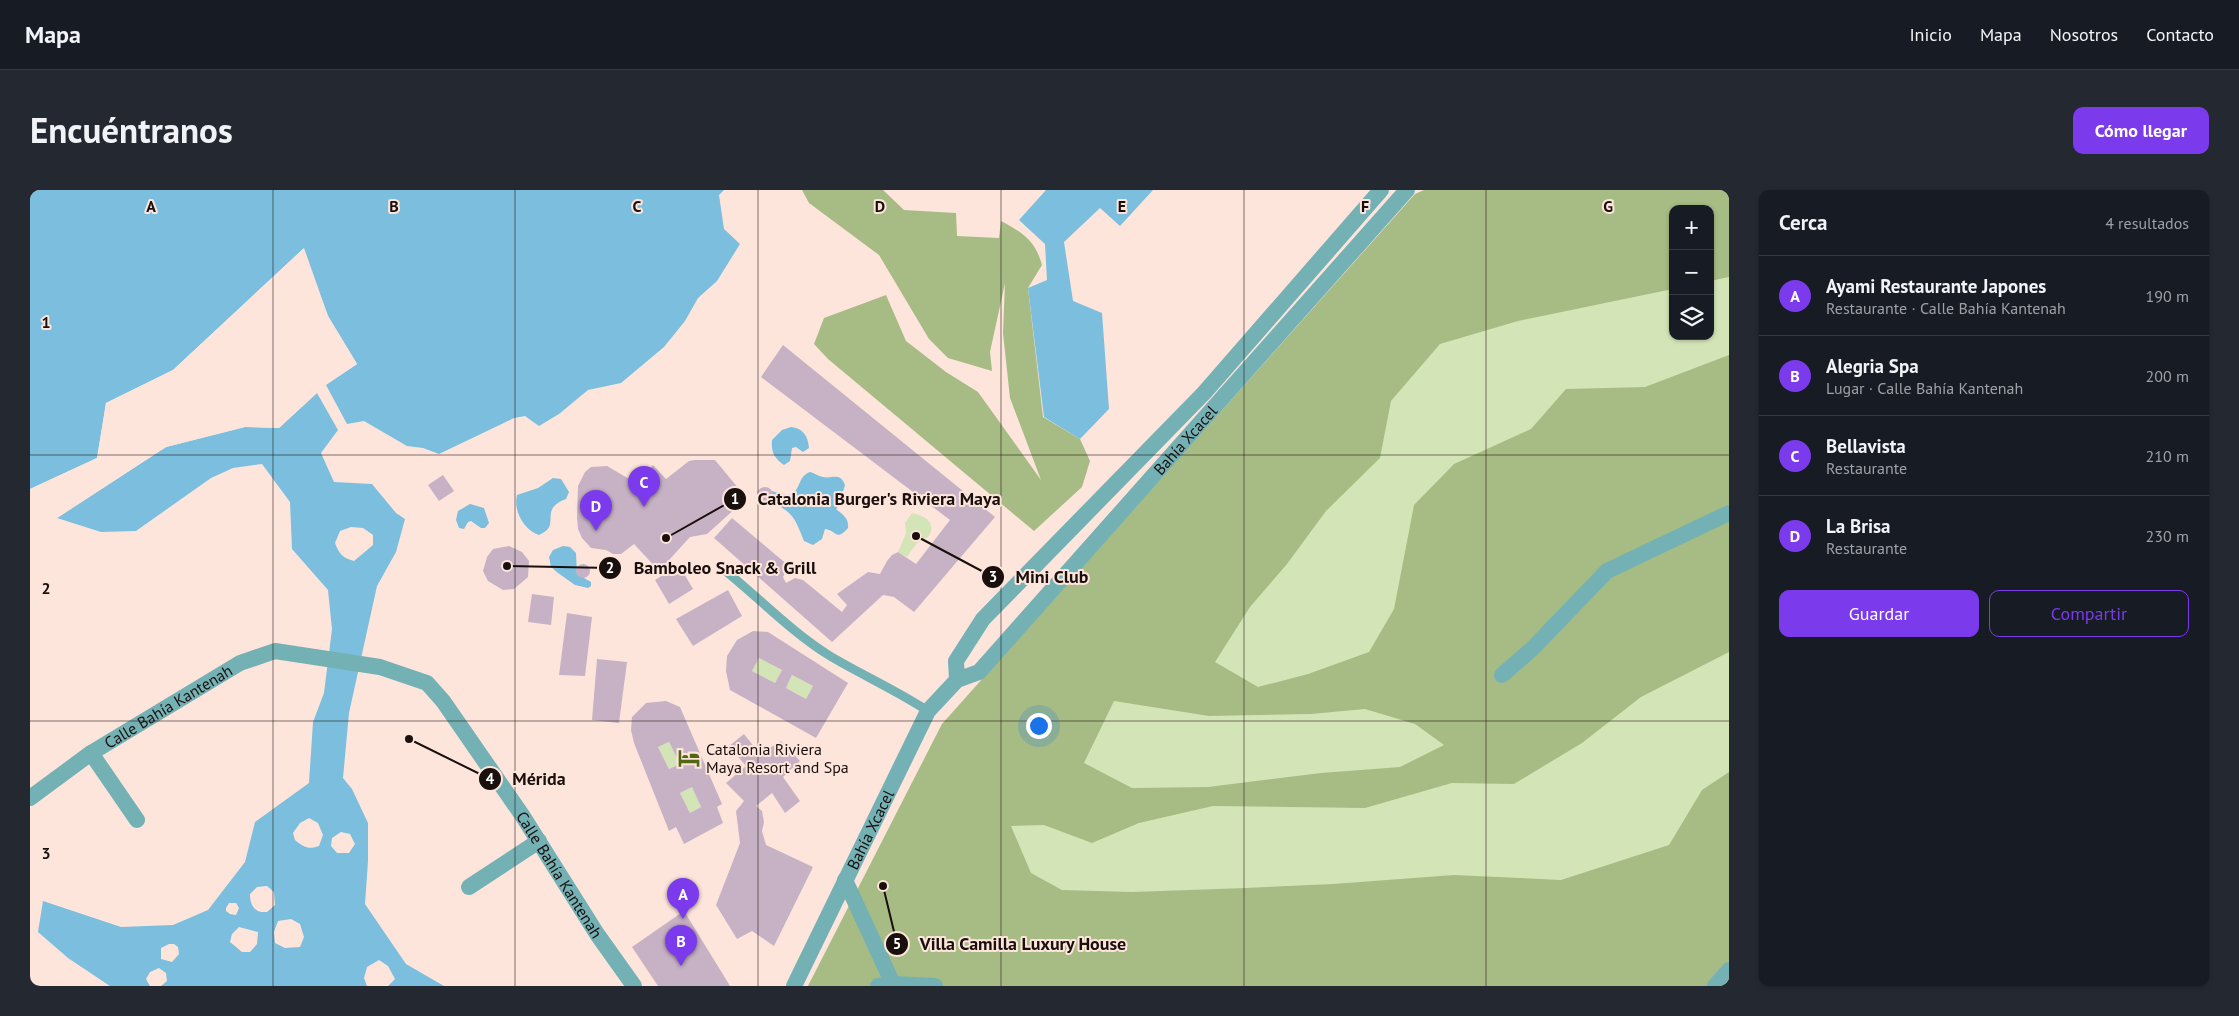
<!DOCTYPE html>
<html lang="es">
<meta charset="utf-8">
<style>
body{margin:0;font-family:"PT Sans",sans-serif;background:#242831;color:#f1f3f6}
.controls{position:absolute;right:15px;top:15px;display:grid;overflow:hidden;border-radius:10px;box-shadow:0 1px 4px #0004}
.controls button{width:45px;height:45px;display:grid;place-items:center;padding:0;border:0;border-bottom:1px solid #363941;background:#171b24;color:#f1f3f6;font:25px sans-serif}
.you{position:absolute;left:1008px;top:535px;width:18px;height:18px;margin:-12px;border:4px solid #fff;border-radius:50%;background:#1a73e8;box-shadow:0 0 0 8px #1a73e833}
.badge{display:grid;place-items:center;width:32px;height:32px;border-radius:50%;background:#7c3aed;color:#fff;font-size:16px;font-weight:700}
.pin{position:absolute;translate:-50% -41px;filter:drop-shadow(0 1px 2px #0008)}
.pin::after{content:'';position:absolute;top:26px;width:18px;height:15px;background:inherit;clip-path:polygon(0 0,100% 0,50% 100%)}
.list{margin:0;padding:0;list-style:none}
h2{display:flex;justify-content:space-between;align-items:center;height:65px;margin:0;padding:0 20px;font-size:21px}
h2 small{font-size:16px;font-weight:400;color:#9ea1a6}
.list li{display:grid;grid-template-columns:32px 1fr auto;gap:15px;align-items:center;box-sizing:border-box;height:80px;padding:0 20px;border-top:1px solid #363941}
.list b{display:block;font-size:19px;white-space:nowrap}
.list p{margin:0;font-size:16px;white-space:nowrap;color:#9ea1a6}
.list em{font-size:16px;font-style:normal;color:#9ea1a6}
.actions{display:flex;gap:10px;padding:15px 20px}
.actions a{flex:1;padding:11px 0;border:1px solid #7c3aed;border-radius:10px;text-align:center;font-size:18px;color:#7c3aed}
.actions .main{background:#7c3aed;color:#fff}
.icon{flex:none;width:28px;height:28px;fill:none;stroke:currentColor;stroke-width:2;stroke-linecap:round;stroke-linejoin:round}
.map{position:relative;flex:none;width:1699px;height:796px;overflow:hidden;border-radius:10px}
header{display:flex;align-items:center;gap:30px;box-sizing:border-box;height:70px;padding:0 25px;background:#171b24;border-bottom:1px solid #363941}
header strong{font-size:24px}
nav{display:flex;gap:28px;margin-inline-start:auto;font-size:18px}
.intro{display:flex;align-items:center;justify-content:space-between;box-sizing:border-box;height:120px;padding:0 30px}
h1{margin:0;font-size:35px}
.button{padding:12px 22px;border-radius:10px;background:#7c3aed;color:#fff;font-size:18px;font-weight:700}
main{display:flex;gap:30px;padding:0 30px}
aside{flex:1;background:#171b24;border-radius:10px;box-shadow:0 1px 4px #0004}
.map>svg:first-child{display:block}
</style>
<header>
<strong>Mapa</strong>
<nav><a>Inicio</a><a>Mapa</a><a>Nosotros</a><a>Contacto</a></nav>
</header>
<div class="intro"><h1>Encuéntranos</h1><a class="button">Cómo llegar</a></div>
<main>
<div class="map">
<svg width="1699" height="796" viewBox="0 0 1699 796">
<rect width="100%" height="100%" fill="#fde5dc"/>
<!-- green -->
<path fill="#d3e5b7" d="M 1699,35 L 1699,644 L 1604,717 L 778,796 L 912,534 L 1346,171 L 1643,46 L 1643,146 L 1680,146 L 1680,39 Z
M 882,323 C 892,325 906,331 900,344 C 898,349 894,348 890,351 C 885,354 881,362 877,367 L 868,362 L 876,343 L 875,333 Z
M 729,468 L 752,480 L 745,493 L 722,481 Z
M 762,485 L 783,496 L 776,509 L 756,498 Z
M 639,552 L 650,574 L 639,579 L 628,557 Z
M 662,597 L 671,617 L 660,623 L 650,603 Z"/>
<!-- forest -->
<path fill="#a7bc84" fill-rule="evenodd" d="M 772,0 L 853,0 L 874,20 L 926,23 L 927,46 L 969,48 L 971,31 C 993,43 1005,50 1012,75 L 998,98 L 1013,227 L 1050,249 L 1060,271 L 1052,297 L 1004,341 L 798,169 L 784,154 L 794,128 L 856,105 L 876,151 L 916,182 L 948,202 L 1011,290 L 980,208 L 973,143 L 975,93 L 960,162 L 962,181 L 918,168 L 899,149 L 849,65 L 779,13 Z
M 1394,0 L 1699,0 L 1699,87 L 1680,91 L 1680,19 L 1643,19 L 1643,99 L 1488,131 L 1410,154 L 1361,211 L 1350,268 L 1296,321 L 1257,374 L 1220,417 L 1185,472 L 1228,497 L 1278,484 L 1339,462 L 1364,419 L 1384,315 L 1424,274 L 1501,239 L 1536,199 L 1615,197 L 1699,165 L 1699,462 L 1611,507 L 1552,553 L 1484,594 L 1422,593 L 1335,618 L 1183,616 L 1109,633 L 1062,653 L 1014,635 L 981,636 L 1001,683 L 1032,700 L 1102,702 L 1215,698 L 1303,694 L 1424,685 L 1531,690 L 1639,655 L 1672,600 L 1699,582 L 1699,796 L 778,796 L 912,534 L 1385,4 ZM 1084,511 L 1179,526 L 1281,524 L 1335,519 L 1385,534 L 1414,555 L 1370,577 L 1291,583 L 1178,597 L 1102,598 L 1054,573 Z"/>
<!-- water -->
<path fill="#7bbedd" fill-rule="evenodd" d="M 0,0 L 694,0 L 689,5 L 694,39 L 710,54 L 687,91 L 668,108 L 655,131 L 634,157 L 591,193 L 558,200 L 529,224 L 509,236 L 495,226 L 484,228 L 409,264 L 393,258 L 377,256 L 334,231 L 317,234 L 296,195 L 327,174 L 298,126 L 273,59 L 143,180 L 76,213 L 67,268 L 0,299 Z
M 1016,0 L 1123,0 L 1090,36 L 1070,18 L 1034,52 L 1043,111 L 1072,123 L 1079,219 L 1050,249 L 1014,227 L 998,98 L 1017,90 L 1015,54 L 989,30 Z
M 287,203 L 308,240 L 291,263 L 304,292 L 342,294 L 366,323 L 375,329 L 366,362 L 347,396 L 319,523 L 313,588 L 322,599 L 338,633 L 338,671 L 335,714 L 376,774 L 414,796 L 358,796 L 365,789 L 358,776 L 349,770 L 337,777 L 334,788 L 337,796 L 131,796 L 137,791 L 136,783 L 129,778 L 120,782 L 116,789 L 120,796 L 80,796 L 38,768 L 8,742 L 13,711 L 91,737 L 143,735 L 178,720 L 215,672 L 225,632 L 279,593 L 283,532 L 294,503 L 302,439 L 298,400 L 262,359 L 260,312 L 232,274 L 203,278 L 181,288 L 106,341 L 71,342 L 27,328 L 136,257 L 215,237 L 249,238 ZM 321,337 L 333,338 L 343,345 L 343,355 L 324,371 C 313,368 309,364 305,353 L 310,341 ZM 279,628 L 288,633 L 293,645 L 289,656 C 279,660 273,657 265,650 L 263,643 L 270,633 ZM 311,642 L 320,644 L 325,654 L 319,663 L 307,663 L 301,656 L 302,648 ZM 237,696 L 244,702 L 245,715 L 237,722 C 225,723 220,716 220,704 L 227,697 ZM 199,713 L 206,713 L 209,718 L 206,725 L 200,724 L 196,721 L 196,718 ZM 261,729 L 270,734 L 274,747 L 270,757 L 255,758 L 245,753 L 244,742 L 248,731 ZM 209,737 L 228,742 L 227,754 L 220,762 L 212,762 L 200,752 L 202,744 ZM 139,754 L 144,754 L 148,757 L 149,764 L 142,772 L 131,769 L 131,758 Z
M 761,237 C 773,238 778,246 779,258 L 773,262 L 766,257 L 762,258 L 760,271 L 754,275 C 744,268 741,262 742,250 L 752,240 Z
M 780,282 C 784,283 788,286 793,287 C 803,289 810,282 815,295 L 812,305 L 813,311 L 806,319 C 813,325 819,328 818,338 C 806,352 806,340 795,339 L 792,349 L 783,355 L 774,351 C 765,329 763,320 738,312 L 742,308 L 741,301 L 758,305 L 763,304 C 771,296 769,286 780,282 Z
M 523,288 L 531,289 L 539,302 L 536,309 C 507,320 533,335 509,345 C 494,340 483,321 487,305 L 508,298 Z
M 440,314 L 454,318 L 459,333 L 455,338 L 451,338 L 441,331 L 438,332 L 434,339 L 429,338 L 426,330 L 428,321 Z
M 533,356 L 540,357 L 546,363 L 547,384 L 561,392 L 561,396 L 558,398 L 545,395 L 528,383 L 521,377 L 519,367 L 523,360 Z"/>
<!-- pier -->
<path fill="#fde5dc" d="M 274,58 L 298,126 L 327,174 L 294,196 L 295,193 L 324,173 L 296,128 L 273,63 L 144,182 L 78,215 L 69,270 L 0,301 L 0,299 L 67,268 L 76,213 L 143,180 Z
M 285,201 L 289,201 L 249,238 L 215,237 L 136,257 L 27,328 L 25,327 L 135,255 L 215,235 L 248,236 Z"/>
<!-- building -->
<path fill="#c7b2c5" fill-rule="evenodd" d="M 753,155 L 965,327 L 884,422 L 864,407 L 853,405 L 802,452 L 684,348 L 702,328 L 759,376 L 753,387 L 756,393 L 765,388 L 773,390 L 812,422 L 817,415 L 807,404 L 838,382 L 850,384 L 857,371 L 862,365 L 868,362 L 886,374 L 920,330 L 731,187 Z
M 665,270 L 685,270 L 714,305 L 707,317 L 677,344 L 660,347 L 629,381 L 604,354 L 591,364 L 583,364 L 576,360 L 561,358 L 552,348 L 548,339 L 547,328 L 548,296 L 555,282 L 561,277 L 577,276 L 606,293 L 623,275 L 636,289 L 659,271 Z
M 413,285 L 424,301 L 409,311 L 398,295 Z
M727 305a8 8 0 1 1 16 0a8 8 0 1 1-16 0Z
M 479,356 L 492,362 L 499,371 L 498,387 L 484,399 L 473,400 L 458,391 L 453,381 L 457,367 L 463,359 Z
M546 381a7 7 0 1 1 14 0a7 7 0 1 1-14 0Z
M 649,375 L 663,399 L 639,414 L 625,390 Z
M 698,400 L 712,426 L 663,456 L 646,429 Z
M 502,404 L 524,407 L 521,435 L 498,432 Z
M 537,423 L 562,427 L 555,486 L 529,485 Z
M 723,441 L 738,442 L 818,493 L 786,548 L 700,500 L 696,481 L 697,466 L 707,450 ZM 729,468 L 752,480 L 745,493 L 722,481 ZM 762,485 L 783,496 L 776,509 L 756,498 Z
M 567,469 L 597,472 L 589,533 L 562,530 Z
M 636,511 L 650,517 L 692,614 L 687,617 L 693,633 L 654,654 L 646,637 L 639,641 L 604,553 L 601,540 L 602,527 L 616,513 ZM 639,552 L 650,574 L 639,579 L 628,557 ZM 662,597 L 671,617 L 660,623 L 650,603 Z
M 714,544 L 730,564 L 751,551 L 770,571 L 753,587 L 770,611 L 755,623 L 742,603 L 726,616 L 732,621 L 734,632 L 732,641 L 736,655 L 783,677 L 744,756 L 722,741 L 707,749 L 686,715 L 710,653 L 706,621 L 714,611 L 696,593 L 716,576 L 699,556 Z
M 654,721 L 700,796 L 628,796 L 602,757 Z"/>
<g fill="none" stroke-linecap="round" stroke-linejoin="round">
<!-- lane -->
<path stroke="#74b1b5" stroke-width="9" d="M 698,383 C 731,410 764,444 800,466 C 832,485 866,500 898,521"/>
<!-- street -->
<g stroke="#74b1b5" stroke-width="16">
<path d="M 1472,485 L 1502,459 L 1577,381 L 1699,323"/>
<path d="M 927,490 L 926,471 L 953,429 L 1174,203 L 1351,0"/>
<path d="M 61,563 L 107,630"/>
<path id="s1" d="M 0,608 L 61,563 L 210,473 L 245,461 L 350,477 L 397,493 L 413,511 L 492,625 L 567,744 L 604,796"/>
<path d="M 815,690 L 863,794"/>
<path d="M 439,697 L 509,651"/>
<path id="s2" d="M 764,796 L 898,521 L 927,490 L 949,482 L 1377,0"/>
<path d="M 848,796 L 863,794 L 905,796"/>
<path d="M 1685,796 L 1699,780"/>
</g>
</g>
<!-- grid -->
<path fill="none" stroke="#190f0c" stroke-width="1" stroke-opacity="0.55" d="M 243,0 L 243,796M 485,0 L 485,796M 728,0 L 728,796M 971,0 L 971,796M 1214,0 L 1214,796M 1456,0 L 1456,796M 0,265 L 1699,265M 0,531 L 1699,531"/>
<!-- icons -->
<defs>
<g id="hotel-bare" transform="scale(1.725)"><path d="M-6-4.5h1.5V1H6V5H4.5V3h-9V5H-6ZM-4 0a1.8 1.8 0 1 1 3.6 0ZM.5 0V-2.5h3Q6-2.5 6 0Z" fill="#526713" stroke="#fde5dc" stroke-width="2.5" paint-order="stroke"/></g>
</defs>
<g fill-rule="evenodd">
<use href="#hotel-bare" x="659" y="568"/>
</g>
<g text-anchor="middle" stroke-width="4" stroke-linejoin="round" paint-order="stroke">
<!-- street labels -->
<g font-size="16" fill="#190f0c" stroke="#fde5dc">
<text dy="6" stroke="none"><textPath href="#s2" startOffset="682">Bahía Xcacel</textPath></text>
<text dy="6" stroke="none"><textPath href="#s1" startOffset="166">Calle Bahía Kantenah</textPath></text>
<text dy="6" stroke="none"><textPath href="#s2" startOffset="174">Bahía Xcacel</textPath></text>
<text dy="6" stroke="none"><textPath href="#s1" startOffset="676">Calle Bahía Kantenah</textPath></text>
</g>
<!-- poi labels -->
<g font-size="16" fill="#190f0c" stroke="#fde5dc" text-anchor="start">
<text x="676" y="565">Catalonia Riviera<tspan x="676" dy="18">Maya Resort and Spa</tspan></text>
</g>
</g>
<g font-size="16" text-anchor="middle" font-weight="bold" fill="#190f0c" stroke="#fde5dc" stroke-width="4" stroke-linejoin="round" paint-order="stroke">
<text x="121" y="22">A</text>
<text x="364" y="22">B</text>
<text x="607" y="22">C</text>
<text x="850" y="22">D</text>
<text x="1092" y="22">E</text>
<text x="1335" y="22">F</text>
<text x="1578" y="22">G</text>
<text x="16" y="138">1</text>
<text x="16" y="404">2</text>
<text x="16" y="669">3</text>
</g>
<!-- callouts -->
<path fill="none" stroke="#190f0c" stroke-width="2" d="M636 348L705 309M477 376L580 378M886 346L963 387M379 549L460 589M853 696L867 754"/>
<g fill="#190f0c" stroke="#fde5dc" stroke-width="2">
<circle cx="636" cy="348" r="5"/>
<circle cx="477" cy="376" r="5"/>
<circle cx="886" cy="346" r="5"/>
<circle cx="379" cy="549" r="5"/>
<circle cx="853" cy="696" r="5"/>
<circle cx="705" cy="309" r="12"/>
<circle cx="580" cy="378" r="12"/>
<circle cx="963" cy="387" r="12"/>
<circle cx="460" cy="589" r="12"/>
<circle cx="867" cy="754" r="12"/>
</g>
<g font-size="15" text-anchor="middle" font-weight="bold" fill="#fff">
<text x="705" y="314">1</text>
<text x="580" y="383">2</text>
<text x="963" y="392">3</text>
<text x="460" y="594">4</text>
<text x="867" y="759">5</text>
</g>
<g font-size="18" text-anchor="middle" font-weight="bold" fill="#190f0c" stroke="#fde5dc" stroke-width="4" stroke-linejoin="round" paint-order="stroke">
<text x="849" y="315">Catalonia Burger's Riviera Maya</text>
<text x="695" y="384">Bamboleo Snack &amp; Grill</text>
<text x="1022" y="393">Mini Club</text>
<text x="509" y="595">Mérida</text>
<text x="993" y="760">Villa Camilla Luxury House</text>
</g>
</svg>
<div class="controls">
<button>+</button>
<button>−</button>
<button><svg class="icon" aria-label="layers" viewBox="0 0 24 24"><path d="M12 4l9 5-9 5-9-5zM3 14l9 5 9-5"/></svg></button>
</div>
<div class="you"></div>
<div class="pin badge" style="left:653px;top:729px">A</div>
<div class="pin badge" style="left:651px;top:776px">B</div>
<div class="pin badge" style="left:614px;top:317px">C</div>
<div class="pin badge" style="left:566px;top:341px">D</div>
</div>
<aside>
<h2>Cerca<small>4 resultados</small></h2>
<ul class="list">
<li><span class="badge">A</span><div><b>Ayami Restaurante Japones</b><p>Restaurante · Calle Bahía Kantenah</p></div><em>190 m</em></li>
<li><span class="badge">B</span><div><b>Alegria Spa</b><p>Lugar · Calle Bahía Kantenah</p></div><em>200 m</em></li>
<li><span class="badge">C</span><div><b>Bellavista</b><p>Restaurante</p></div><em>210 m</em></li>
<li><span class="badge">D</span><div><b>La Brisa</b><p>Restaurante</p></div><em>230 m</em></li>
</ul>
<div class="actions"><a class="main">Guardar</a><a>Compartir</a></div>
</aside>
</main>
